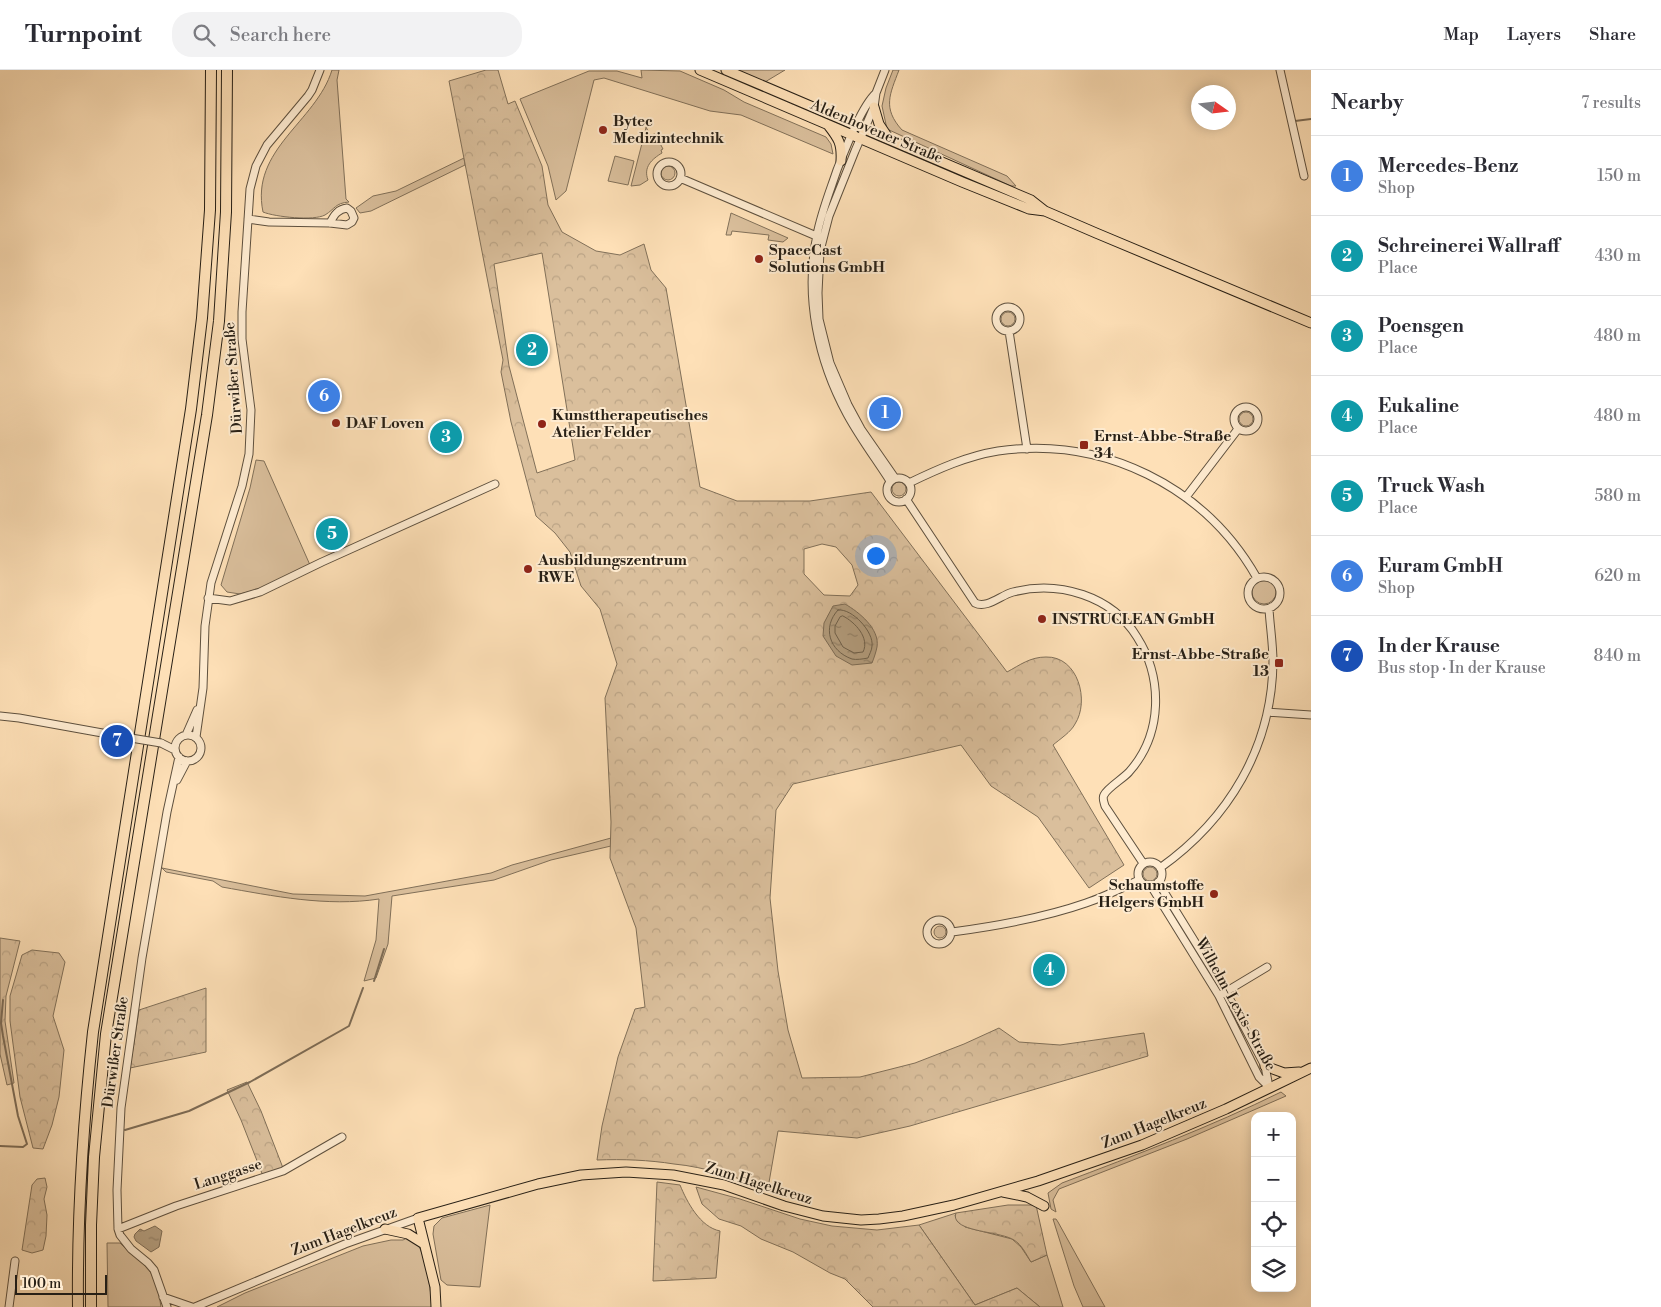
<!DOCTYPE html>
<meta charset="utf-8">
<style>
body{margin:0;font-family:"Libre Bodoni",serif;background:#f2f2f3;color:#2b2b33}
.controls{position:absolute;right:15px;bottom:15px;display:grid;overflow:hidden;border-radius:10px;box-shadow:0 2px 12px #0003}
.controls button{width:45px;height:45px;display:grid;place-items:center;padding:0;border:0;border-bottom:1px solid #e1e1e2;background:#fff;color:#2b2b33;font:25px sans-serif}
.compass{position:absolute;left:1191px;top:15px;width:45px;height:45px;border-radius:50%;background:#fff;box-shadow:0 2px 12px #0003;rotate:104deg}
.scale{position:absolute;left:15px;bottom:12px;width:92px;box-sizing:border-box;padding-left:5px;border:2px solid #282016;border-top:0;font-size:14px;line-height:18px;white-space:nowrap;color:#282016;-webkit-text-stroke:4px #feebd0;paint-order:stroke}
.you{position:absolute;left:875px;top:485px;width:18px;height:18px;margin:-12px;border:4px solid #fff;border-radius:50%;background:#1a73e8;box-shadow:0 0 0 8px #1a73e833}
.badge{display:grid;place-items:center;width:32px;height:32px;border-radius:50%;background:#8f2418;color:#fff;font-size:16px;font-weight:700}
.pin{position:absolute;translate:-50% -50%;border:2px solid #fff;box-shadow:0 1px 5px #0006}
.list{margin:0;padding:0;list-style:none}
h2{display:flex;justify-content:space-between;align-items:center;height:65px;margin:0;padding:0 20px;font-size:21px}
h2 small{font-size:16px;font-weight:400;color:#7c7c81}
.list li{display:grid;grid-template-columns:32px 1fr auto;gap:15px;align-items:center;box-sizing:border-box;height:80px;padding:0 20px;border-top:1px solid #e1e1e2}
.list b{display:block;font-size:19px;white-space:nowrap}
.list p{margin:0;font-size:16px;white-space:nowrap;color:#7c7c81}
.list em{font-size:16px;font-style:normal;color:#7c7c81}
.icon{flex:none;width:28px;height:28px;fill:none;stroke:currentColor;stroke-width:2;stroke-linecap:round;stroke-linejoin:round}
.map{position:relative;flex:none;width:1311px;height:1237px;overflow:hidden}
header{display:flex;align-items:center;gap:30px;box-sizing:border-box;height:70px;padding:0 25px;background:#fff;border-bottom:1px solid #e1e1e2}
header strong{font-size:24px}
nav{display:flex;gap:28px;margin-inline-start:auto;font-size:18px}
.search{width:350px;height:45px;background:#f2f2f3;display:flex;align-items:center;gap:12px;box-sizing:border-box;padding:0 18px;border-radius:20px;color:#7c7c81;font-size:19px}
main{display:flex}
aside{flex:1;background:#fff}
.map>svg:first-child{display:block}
</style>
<header>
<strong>Turnpoint</strong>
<div class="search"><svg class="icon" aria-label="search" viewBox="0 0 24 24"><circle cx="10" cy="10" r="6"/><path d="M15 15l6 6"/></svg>Search here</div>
<nav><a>Map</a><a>Layers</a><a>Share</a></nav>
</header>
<main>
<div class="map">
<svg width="1311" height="1237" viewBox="0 0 1311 1237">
<defs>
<pattern id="forest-crowns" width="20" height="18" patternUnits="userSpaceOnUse" patternTransform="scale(1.25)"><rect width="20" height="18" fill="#dabf9c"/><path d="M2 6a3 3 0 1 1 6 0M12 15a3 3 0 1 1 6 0" fill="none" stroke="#bba486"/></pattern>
<pattern id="water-ripples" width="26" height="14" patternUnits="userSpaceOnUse" patternTransform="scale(1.25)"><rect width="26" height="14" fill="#b59f80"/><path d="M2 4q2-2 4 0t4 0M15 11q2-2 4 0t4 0" fill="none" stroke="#938168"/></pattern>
</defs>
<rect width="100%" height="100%" fill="#fee0b7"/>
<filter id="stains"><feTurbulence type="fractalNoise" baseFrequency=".004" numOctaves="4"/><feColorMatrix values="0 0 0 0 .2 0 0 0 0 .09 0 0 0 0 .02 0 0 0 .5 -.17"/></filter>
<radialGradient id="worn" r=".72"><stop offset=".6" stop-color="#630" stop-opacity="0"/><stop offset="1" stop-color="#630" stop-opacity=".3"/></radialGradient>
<!-- green -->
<path fill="#dabf9c" stroke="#817059" d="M 332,0 L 339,0 L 337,10 L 346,129 L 349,132 C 335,133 335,139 325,145 C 314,151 275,147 263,142 C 250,79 316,52 332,0 Z
M 641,0 L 680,1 L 724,20 L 744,32 L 826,67 L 831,74 L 833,84 L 741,45 L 710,41 L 604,8 L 594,10 L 566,121 L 556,130 L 548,96 L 520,29 L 589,1 L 617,1 L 642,8 Z
M 736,0 L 785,0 L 765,12 Z
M 893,0 L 899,0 C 890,24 882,38 902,60 L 1007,106 L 1016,116 L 1011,116 L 887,59 L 882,36 L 886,18 Z
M 648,50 L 650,55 L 646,57 L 650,65 L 655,64 L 663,79 L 661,80 L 662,83 C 652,89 643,97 648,110 L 640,115 L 631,116 Z
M 615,86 L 634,91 L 628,115 L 608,111 Z
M 464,88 L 465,95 L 371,141 L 360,143 L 356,138 L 373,126 L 396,121 Z
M661 103a7 7 0 1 1 14 0a7 7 0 1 1-14 0Z
M 731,143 L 788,168 L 783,172 L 768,170 L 769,165 L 732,161 L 731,165 L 726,165 Z
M1001 249a7 7 0 1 1 14 0a7 7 0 1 1-14 0Z
M1239 349a7 7 0 1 1 14 0a7 7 0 1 1-14 0Z
M 256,390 L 264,391 L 310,495 L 259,519 L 240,524 L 227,522 L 221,515 L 250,418 Z
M892 419a7 7 0 1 1 14 0a7 7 0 1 1-14 0Z
M1252 522a12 12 0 1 1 24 0a12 12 0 1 1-24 0Z
M 611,768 L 611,776 L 551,790 L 494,810 L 392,826 L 388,874 L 376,908 L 364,911 L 376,870 L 379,829 C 327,837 273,826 222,817 L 213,811 L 166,802 L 162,798 L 293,824 L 365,826 L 491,803 L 512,795 Z
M1143 804a7 7 0 1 1 14 0a7 7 0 1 1-14 0Z
M934 862a6 6 0 1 1 12 0a6 6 0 1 1-12 0Z
M 1281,1022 L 1286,1026 L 1187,1069 L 1059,1119 L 1053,1130 L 1056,1142 L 1051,1139 L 1048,1123 L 1062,1113 C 1136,1085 1210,1057 1281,1022 Z
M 490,1135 L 480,1217 L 447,1215 L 441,1210 L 433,1164 L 434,1156 L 442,1148 Z
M 956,1143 L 955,1146 L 965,1157 L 1012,1169 L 1021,1177 L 1031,1192 L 1047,1185 L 1063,1237 L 1040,1237 L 1017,1218 L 975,1235 L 919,1155 Z
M 1053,1149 L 1056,1149 L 1058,1152 L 1105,1237 L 1083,1237 L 1074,1216 Z
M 407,1168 C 410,1169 413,1170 415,1171 C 426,1182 431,1222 432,1237 L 217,1237 L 245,1223 L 363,1176 L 391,1170 L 403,1170 Z
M 107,1173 L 120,1173 C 128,1182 138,1188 146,1197 C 156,1206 159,1224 161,1237 L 108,1237 Z"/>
<!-- forest -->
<path fill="url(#forest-crowns)" stroke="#817059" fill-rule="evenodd" d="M 486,0 L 498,0 L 508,34 L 515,31 L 542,96 L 548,135 L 562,162 L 596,181 L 620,185 L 644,174 L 651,200 L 666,218 L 700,417 L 737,431 L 810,431 L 871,422 L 1007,602 C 1020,595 1030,587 1046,587 C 1078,586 1090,631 1075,654 C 1071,662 1060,669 1053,675 L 1124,795 L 1089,818 L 1038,747 L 991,716 L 961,675 L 793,714 L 776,740 L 770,828 L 778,901 L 788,960 L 802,1008 L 860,1007 L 915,993 L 964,974 L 999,958 L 1019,972 L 1060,975 L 1144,963 L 1148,986 L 910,1056 L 857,1068 L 778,1061 L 768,1118 C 737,1108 706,1097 674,1094 C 649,1090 623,1089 597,1090 L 602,1056 L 618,987 L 635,939 L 645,937 L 636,858 L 610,788 L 611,752 L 605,628 L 617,594 L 600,539 L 581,516 L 570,482 L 555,463 L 536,446 L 511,352 L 501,302 L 503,290 L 449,11 ZM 542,183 L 575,390 L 537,403 L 509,296 L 494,194 ZM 822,474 L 836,477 L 852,495 L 858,515 L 850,526 L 824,525 L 804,504 L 804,479 Z
M 0,868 L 20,871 L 6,926 L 5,951 L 14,1013 L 7,1015 L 0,984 Z
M 32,880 L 59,883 L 65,892 L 53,946 L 64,980 L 59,1027 L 52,1055 L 43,1079 L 33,1078 L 20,1027 L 10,951 L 10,926 L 22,885 Z
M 206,918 L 206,982 L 130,998 L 139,940 Z
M 247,1012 L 261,1041 L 283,1098 L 263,1106 L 241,1050 L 227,1020 Z
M 45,1108 L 47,1117 L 44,1129 L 47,1145 L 46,1166 L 43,1180 L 32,1183 L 22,1180 L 32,1115 L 37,1109 Z
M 657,1112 L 680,1115 C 687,1132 700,1157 720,1161 L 716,1208 L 653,1211 Z
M 696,1117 L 740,1129 L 800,1149 L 832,1156 L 877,1160 L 919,1155 L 975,1235 L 1017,1218 L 1040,1237 L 873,1237 L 845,1209 L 830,1203 L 793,1182 L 761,1169 L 741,1156 L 719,1149 L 702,1134 Z
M 1008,1135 L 1036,1135 L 1047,1185 L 1031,1192 C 1026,1184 1022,1175 1014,1170 C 1001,1162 965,1162 957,1151 C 955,1148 955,1146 956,1143 Z"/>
<!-- water -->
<path fill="url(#water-ripples)" stroke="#7d6c56" d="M 845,534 C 859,542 880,559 877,577 C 876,582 874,588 872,593 L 852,595 L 836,586 L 823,566 L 824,553 L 833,536 Z
M 155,1156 L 162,1161 L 159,1177 L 151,1182 L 136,1171 L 134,1167 L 135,1164 L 140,1159 L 144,1161 Z"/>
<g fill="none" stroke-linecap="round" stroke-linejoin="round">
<!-- shore -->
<path stroke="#6e604b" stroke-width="1" d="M 838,540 C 852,538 874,562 872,576 C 872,580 869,585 868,588 C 863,589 856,590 852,589 C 829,581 822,557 838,540 Z
M 843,546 C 855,552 870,568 863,582 L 854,583 L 843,577 L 835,563 L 835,556 L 840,547 Z"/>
<!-- stream -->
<path stroke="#7d6c56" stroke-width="2" d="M 1295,51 L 1311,49
M 374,911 L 384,879
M 125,1060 L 189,1041 L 250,1012 L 349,956 L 363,918
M 0,1076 L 23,1077 L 27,1074 L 18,1046 L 3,966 L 1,953 L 3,930"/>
<!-- minor casing -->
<g stroke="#5e503e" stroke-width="9">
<path id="minor" d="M 885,0 L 876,23 L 874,37 L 855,81 L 829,146 L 820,181 L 818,223 L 819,249 L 830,293 L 848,335 L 861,359 L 895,408
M 1280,0 L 1304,106
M 876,23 C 861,37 845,80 837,100 C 830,121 821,143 817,165 C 804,226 818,291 847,344 C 860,368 876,389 890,411
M657 104a12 12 0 1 1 24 0a12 12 0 1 1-24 0Z
M 680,108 L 821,168
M 248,149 L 269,152 L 330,153 L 347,155 L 352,152 L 354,148 L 351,141 L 347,138 C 338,139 334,145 330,153
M996 249a12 12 0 1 1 24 0a12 12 0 1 1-24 0Z
M 1009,261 L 1027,379
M1234 349a12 12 0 1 1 24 0a12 12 0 1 1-24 0Z
M887 420a12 12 0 1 1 24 0a12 12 0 1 1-24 0Z
M 909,413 C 938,399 967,386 998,381 C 1103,366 1205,416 1257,508
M 1186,427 L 1238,359
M 906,429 L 975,533 C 987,539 1001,525 1013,522 C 1059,510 1112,526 1137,567 C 1163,608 1163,664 1129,702 C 1124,708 1107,718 1104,725 C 1102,728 1104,732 1105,736 L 1143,793
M1248 523a16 16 0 1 1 32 0a16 16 0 1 1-32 0Z
M 208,528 L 230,531 L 260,522 L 322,492 L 495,414
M 1268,642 L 1311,645
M 0,646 L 19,648 L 119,666
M 186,665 L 197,640
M175 678a13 13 0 1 1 26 0a13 13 0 1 1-26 0Z
M 196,667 L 203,618 L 205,556 L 211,513 L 242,416 L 249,384 L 251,340 L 242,269 L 242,242 L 250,119 L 256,96 L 267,75 L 308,26 L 312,20 L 320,0
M 161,673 L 175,680
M 177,710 L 187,691
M1138 804a12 12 0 1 1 24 0a12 12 0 1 1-24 0Z
M 1160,798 C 1229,749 1272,677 1273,592 C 1273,574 1270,556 1269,539
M 1158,812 L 1226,922 L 1265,996 L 1269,1017
M 1151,816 L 1219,926 L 1259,1007 L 1270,1018
M927 862a12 12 0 1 1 24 0a12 12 0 1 1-24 0Z
M 952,862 C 997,856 1043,848 1086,833 C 1104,827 1122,818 1139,810
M 1222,924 L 1267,897
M 118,1159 L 176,1136 L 283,1101 L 342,1067
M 163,1227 L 192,1237
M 9,1237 L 15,1191
M 167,1237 L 154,1200 L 148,1193 L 131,1179 L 120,1165 L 118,1159 L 117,1120 L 121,1038 L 142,888 L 167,742 L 179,687
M 195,1237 L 345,1174 L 418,1148"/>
</g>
<!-- major casing -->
<g stroke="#282016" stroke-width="11">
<path id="major" d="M 700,0 L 962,112 L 1029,139 L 1045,141
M 726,0 L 1031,130 L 1045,141 L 1096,163 L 1311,253
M 874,37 L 879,54 L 889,69
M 828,55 C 839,69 842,74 841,91
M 1265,996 L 1284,1003 L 1299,1002
M 1003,1122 L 1027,1127 L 1044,1136
M 385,1159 L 408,1164 L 424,1174
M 436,1237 L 435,1217 L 418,1148 L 538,1114 L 581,1105 L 626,1102 L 673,1105 L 724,1115 L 784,1136 L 823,1146 L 861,1150 L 879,1149 L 903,1146 L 954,1135 L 1038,1111 L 1142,1075 L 1226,1039 L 1311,998"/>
</g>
<!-- highway casing -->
<g stroke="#282016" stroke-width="12">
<path id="highway" d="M 78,1237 C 77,1145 83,1054 93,962 L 191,339 L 202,248 L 210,140 L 211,0
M 91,1237 L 91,1155 L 94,1087 L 106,964 L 207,345 L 219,251 L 226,142 L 227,0"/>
</g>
<!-- minor -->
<use href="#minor" stroke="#feebd0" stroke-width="7"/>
<!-- major -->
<use href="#major" stroke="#fee0b7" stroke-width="9"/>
<!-- highway -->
<use href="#highway" stroke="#fee0b7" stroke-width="10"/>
<!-- minor-bridge casing -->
<g stroke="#5e503e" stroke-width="9" stroke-linecap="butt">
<path id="minor-bridge" d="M 119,666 L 161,673"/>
</g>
<!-- minor-bridge -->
<use href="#minor-bridge" stroke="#feebd0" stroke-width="7"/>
</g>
<!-- markers -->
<g fill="#8f2418" stroke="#feebd0" stroke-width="2">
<circle cx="603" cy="60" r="5"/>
<circle cx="759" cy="189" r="5"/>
<circle cx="336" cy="353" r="5"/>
<circle cx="542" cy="354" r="5"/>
<rect x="1079" y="370" width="10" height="10" rx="2.5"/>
<circle cx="528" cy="499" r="5"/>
<circle cx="1042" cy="549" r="5"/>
<rect x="1274" y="588" width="10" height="10" rx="2.5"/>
<circle cx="1214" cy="824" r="5"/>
</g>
<g text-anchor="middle" stroke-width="4" stroke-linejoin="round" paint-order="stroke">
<!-- poi labels -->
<g font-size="15" font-weight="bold" fill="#282016" stroke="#feebd0" text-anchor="start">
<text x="613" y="56">Bytec<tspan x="613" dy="17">Medizintechnik</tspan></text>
<text x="769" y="185">SpaceCast<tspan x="769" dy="17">Solutions GmbH</tspan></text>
<text x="552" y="350">Kunsttherapeutisches<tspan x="552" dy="17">Atelier Felder</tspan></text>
<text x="346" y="358">DAF Loven</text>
<text x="1094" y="371">Ernst-Abbe-Straße<tspan x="1094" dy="17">34</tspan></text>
<text x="538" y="495">Ausbildungszentrum<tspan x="538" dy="17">RWE</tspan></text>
<text x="1052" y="554">INSTRUCLEAN GmbH</text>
<text x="1269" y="589" text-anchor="end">Ernst-Abbe-Straße<tspan x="1269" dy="17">13</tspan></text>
<text x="1204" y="820" text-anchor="end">Schaumstoffe<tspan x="1204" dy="17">Helgers GmbH</tspan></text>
</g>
<!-- street labels -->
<g font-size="15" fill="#282016" stroke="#feebd0">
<text transform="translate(877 61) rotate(23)" y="5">Aldenhovener Straße</text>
<text transform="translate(233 308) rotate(-94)" y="5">Dürwißer Straße</text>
<text transform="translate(1236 934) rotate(61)" y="5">Wilhelm-Lexis-Straße</text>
<text transform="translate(115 982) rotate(-82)" y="5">Dürwißer Straße</text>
<text transform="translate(1154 1053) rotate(-22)" y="5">Zum Hagelkreuz</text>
<text transform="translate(228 1104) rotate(-18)" y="5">Langgasse</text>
<text transform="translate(759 1113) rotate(17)" y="5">Zum Hagelkreuz</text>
<text transform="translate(344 1161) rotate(-21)" y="5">Zum Hagelkreuz</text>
</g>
</g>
<rect width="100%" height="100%" filter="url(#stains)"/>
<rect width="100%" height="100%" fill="url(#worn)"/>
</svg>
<div class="controls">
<button>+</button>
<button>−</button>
<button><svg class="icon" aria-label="locate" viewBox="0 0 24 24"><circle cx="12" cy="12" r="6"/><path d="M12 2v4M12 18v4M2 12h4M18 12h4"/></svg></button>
<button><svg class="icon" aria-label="layers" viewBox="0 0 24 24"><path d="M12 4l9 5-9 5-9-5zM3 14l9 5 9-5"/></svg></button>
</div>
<svg class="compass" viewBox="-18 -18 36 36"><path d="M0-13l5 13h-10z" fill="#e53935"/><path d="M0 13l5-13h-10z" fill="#7c7c81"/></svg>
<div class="scale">100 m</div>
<div class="you"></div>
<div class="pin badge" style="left:885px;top:343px;background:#3f7fe0">1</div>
<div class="pin badge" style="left:532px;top:280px;background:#0f9aa8">2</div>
<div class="pin badge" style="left:446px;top:367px;background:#0f9aa8">3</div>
<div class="pin badge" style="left:1049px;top:900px;background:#0f9aa8">4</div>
<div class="pin badge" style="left:332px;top:464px;background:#0f9aa8">5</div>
<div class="pin badge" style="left:324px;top:326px;background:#3f7fe0">6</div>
<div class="pin badge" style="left:117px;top:671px;background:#1a4fb4">7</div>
</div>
<aside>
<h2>Nearby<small>7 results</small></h2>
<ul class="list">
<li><span class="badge" style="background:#3f7fe0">1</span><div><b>Mercedes-Benz</b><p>Shop</p></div><em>150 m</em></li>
<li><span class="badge" style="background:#0f9aa8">2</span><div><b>Schreinerei Wallraff</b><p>Place</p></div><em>430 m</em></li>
<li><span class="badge" style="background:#0f9aa8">3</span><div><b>Poensgen</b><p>Place</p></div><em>480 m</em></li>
<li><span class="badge" style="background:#0f9aa8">4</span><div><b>Eukaline</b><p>Place</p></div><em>480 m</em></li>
<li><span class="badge" style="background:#0f9aa8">5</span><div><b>Truck Wash</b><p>Place</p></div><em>580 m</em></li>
<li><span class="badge" style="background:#3f7fe0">6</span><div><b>Euram GmbH</b><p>Shop</p></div><em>620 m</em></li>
<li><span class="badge" style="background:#1a4fb4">7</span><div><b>In der Krause</b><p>Bus stop · In der Krause</p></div><em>840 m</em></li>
</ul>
</aside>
</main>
